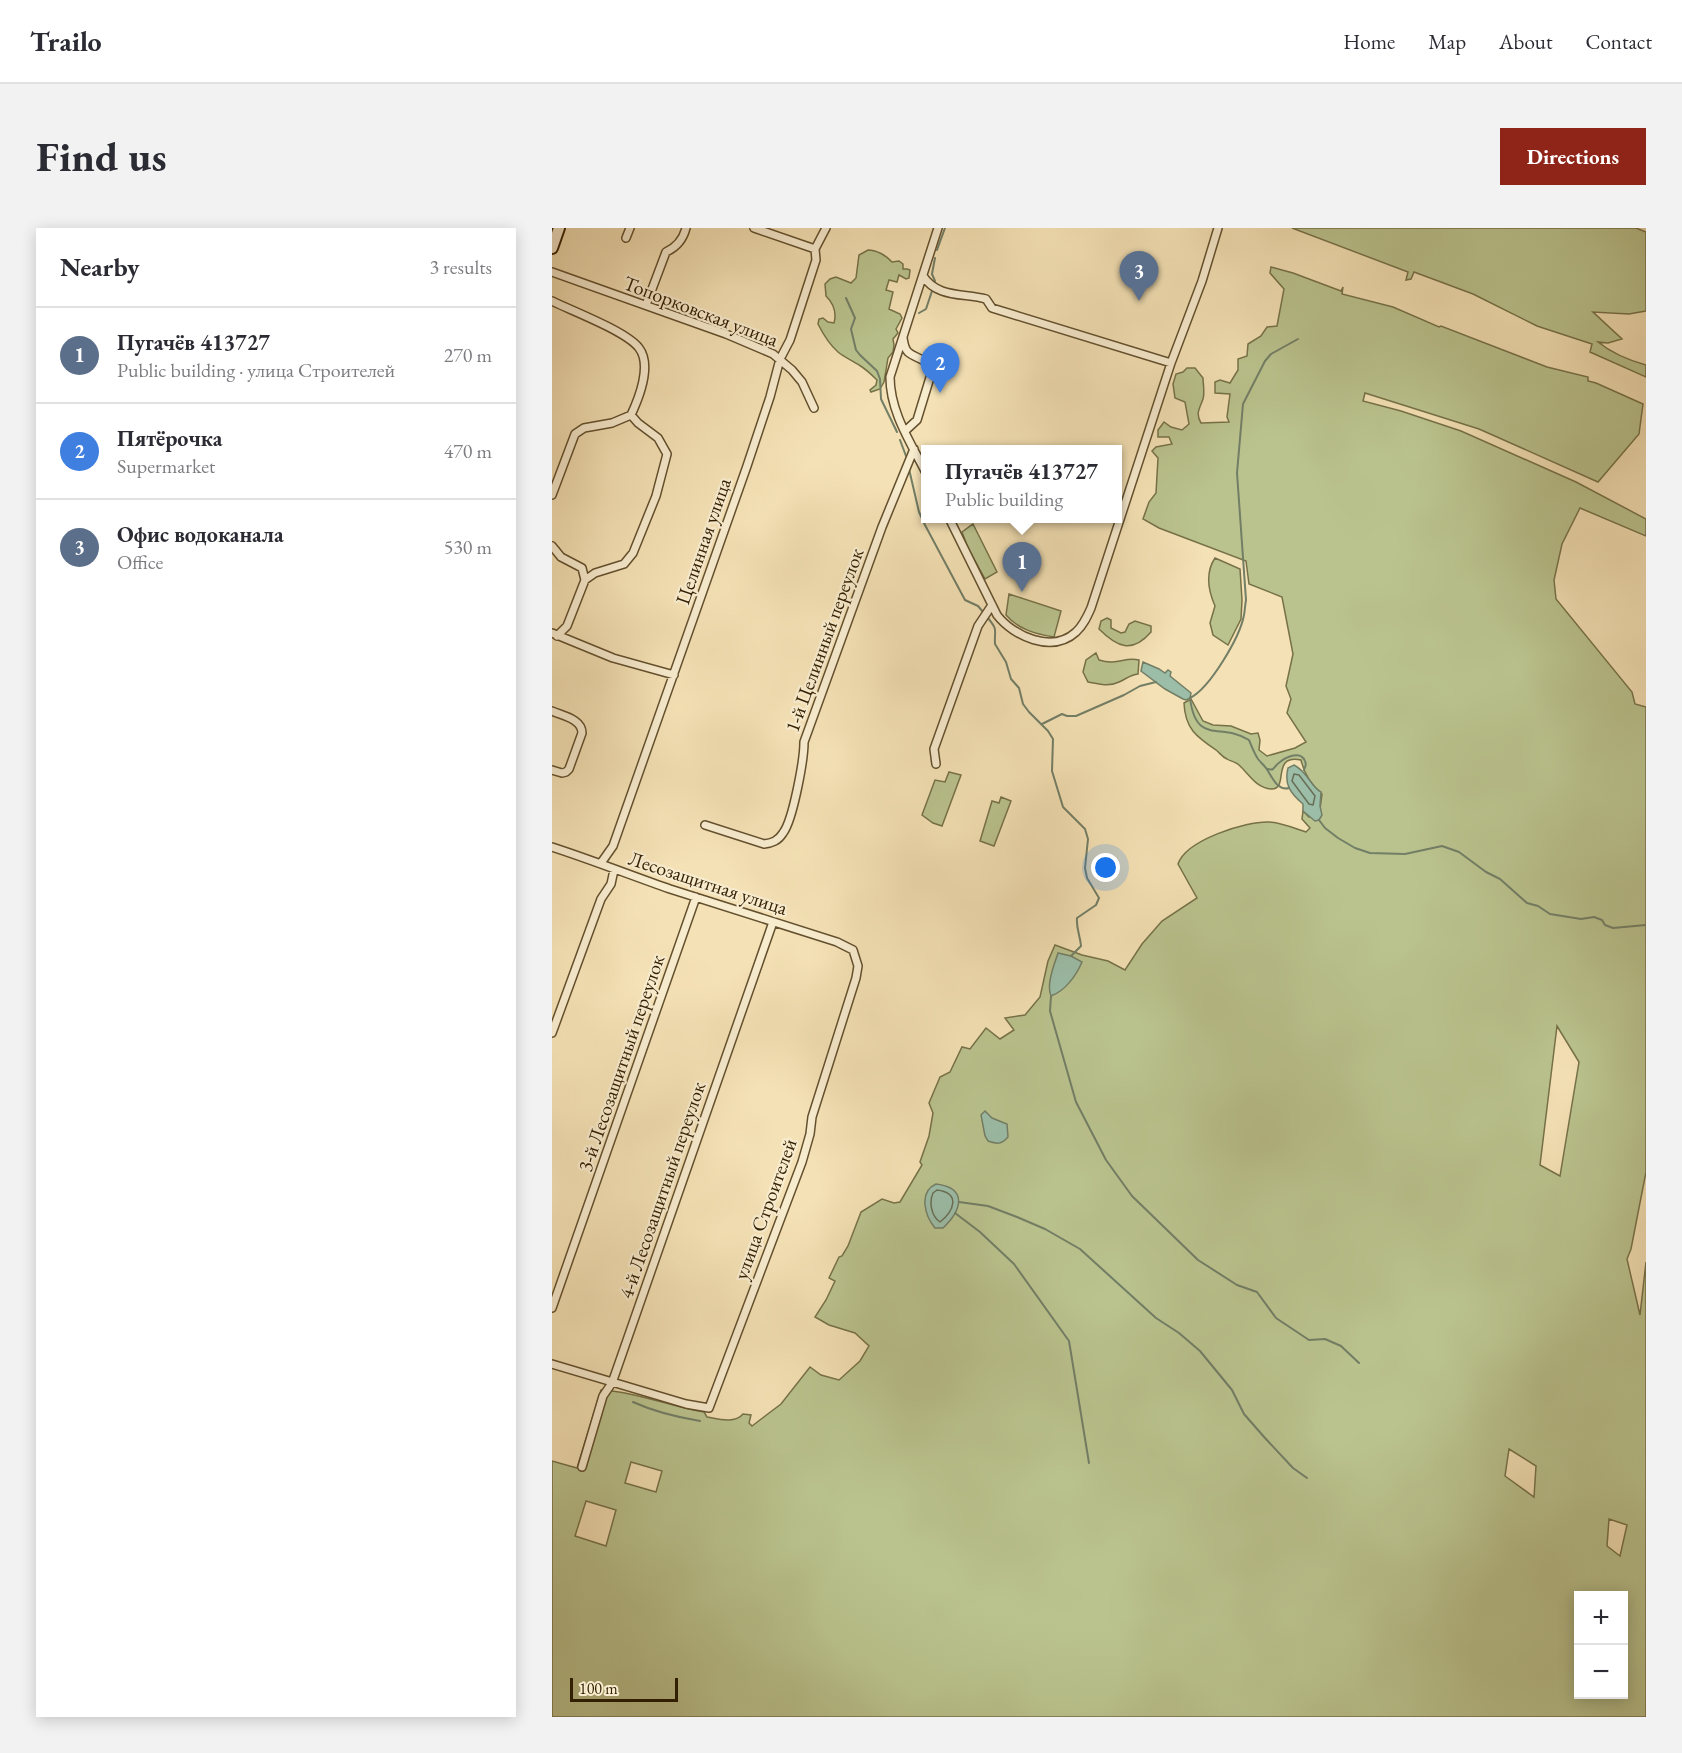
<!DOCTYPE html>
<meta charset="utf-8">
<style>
body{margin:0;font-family:"EB Garamond",serif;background:#f2f2f3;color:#2b2b33}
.controls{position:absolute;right:18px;bottom:18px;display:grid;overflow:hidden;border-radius:0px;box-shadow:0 3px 15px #0003}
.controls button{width:54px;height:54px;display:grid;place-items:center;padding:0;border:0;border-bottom:2px solid #e1e1e2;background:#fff;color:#2b2b33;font:30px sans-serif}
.scale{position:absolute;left:18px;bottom:15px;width:108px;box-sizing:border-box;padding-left:6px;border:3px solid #331f01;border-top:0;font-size:16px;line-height:21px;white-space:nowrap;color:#331f01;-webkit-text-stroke:4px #f8eccf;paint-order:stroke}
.you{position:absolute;left:554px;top:640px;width:21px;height:21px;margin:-15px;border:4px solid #fff;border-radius:50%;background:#1a73e8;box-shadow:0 0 0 9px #1a73e833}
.badge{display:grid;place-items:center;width:39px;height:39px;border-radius:50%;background:#8f2418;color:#fff;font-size:20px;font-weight:700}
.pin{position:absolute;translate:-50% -50px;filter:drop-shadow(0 2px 3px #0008)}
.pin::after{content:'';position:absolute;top:32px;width:21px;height:18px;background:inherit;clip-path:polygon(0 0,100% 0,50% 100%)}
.popup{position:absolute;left:369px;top:217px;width:201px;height:78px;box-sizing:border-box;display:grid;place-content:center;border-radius:0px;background:#fff;filter:drop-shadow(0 2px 4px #0005);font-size:20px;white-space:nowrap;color:#7c7c81}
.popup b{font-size:22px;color:#2b2b33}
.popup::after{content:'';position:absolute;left:50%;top:100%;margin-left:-12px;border:12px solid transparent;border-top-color:#fff}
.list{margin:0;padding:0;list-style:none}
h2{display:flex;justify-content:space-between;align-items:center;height:78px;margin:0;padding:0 24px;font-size:26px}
h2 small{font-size:20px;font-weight:400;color:#7c7c81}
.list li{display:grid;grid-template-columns:39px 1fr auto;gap:18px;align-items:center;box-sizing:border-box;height:96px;padding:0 24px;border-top:2px solid #e1e1e2}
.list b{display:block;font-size:22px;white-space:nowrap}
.list p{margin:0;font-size:20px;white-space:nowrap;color:#7c7c81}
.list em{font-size:20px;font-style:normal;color:#7c7c81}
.map{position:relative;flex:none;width:1094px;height:1489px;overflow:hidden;border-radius:0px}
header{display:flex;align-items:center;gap:36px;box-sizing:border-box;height:84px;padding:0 30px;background:#fff;border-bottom:2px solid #e1e1e2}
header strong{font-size:28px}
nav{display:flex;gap:33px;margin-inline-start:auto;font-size:21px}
.intro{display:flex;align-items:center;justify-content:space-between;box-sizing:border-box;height:144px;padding:0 36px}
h1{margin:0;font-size:42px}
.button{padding:15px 27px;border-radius:0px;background:#8f2418;color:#fff;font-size:21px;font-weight:700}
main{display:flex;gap:36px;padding:0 36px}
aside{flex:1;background:#fff;border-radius:0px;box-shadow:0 3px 15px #0003}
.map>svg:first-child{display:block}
</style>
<header>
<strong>Trailo</strong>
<nav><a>Home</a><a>Map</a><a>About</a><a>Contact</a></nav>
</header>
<div class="intro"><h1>Find us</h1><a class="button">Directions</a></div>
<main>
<aside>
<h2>Nearby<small>3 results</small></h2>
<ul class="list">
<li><span class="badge" style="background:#5c6f8a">1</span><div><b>Пугачёв 413727</b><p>Public building · улица Строителей</p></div><em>270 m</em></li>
<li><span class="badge" style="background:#3f7fe0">2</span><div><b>Пятёрочка</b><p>Supermarket</p></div><em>470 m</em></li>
<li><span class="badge" style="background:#5c6f8a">3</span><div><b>Офис водоканала</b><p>Office</p></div><em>530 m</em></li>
</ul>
</aside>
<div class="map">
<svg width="1094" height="1489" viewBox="0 0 1094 1489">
<rect width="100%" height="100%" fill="#f4e1b5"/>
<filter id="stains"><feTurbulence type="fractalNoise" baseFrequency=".00333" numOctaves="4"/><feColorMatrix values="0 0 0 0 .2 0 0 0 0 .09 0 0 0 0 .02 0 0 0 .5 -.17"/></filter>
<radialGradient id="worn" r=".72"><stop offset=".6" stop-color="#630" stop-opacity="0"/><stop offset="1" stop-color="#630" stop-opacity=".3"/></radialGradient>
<!-- green -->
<path fill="#bac38e" stroke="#767148" stroke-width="1.5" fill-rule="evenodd" d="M 740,0 L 1084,0 L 1094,4 L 1094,83 L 1077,86 L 1041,84 L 1070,111 L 1056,115 L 1046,114 C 1061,126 1076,132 1094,137 L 1094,149 L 1038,124 L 1040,116 L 985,98 L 921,66 L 862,44 L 859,51 L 854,52 L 856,44 Z
M 316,22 C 325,22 335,28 340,34 L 347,33 L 351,36 L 351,41 L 355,41 L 358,42 L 357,50 L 354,51 L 347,47 L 345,54 L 337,52 L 334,62 L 341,64 L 337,81 L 348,86 L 350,90 L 344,101 L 346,105 L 341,111 L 342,117 L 341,124 L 336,130 L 332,154 L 328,161 L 319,164 L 318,162 L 324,157 L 325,152 C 320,147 312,140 307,137 C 301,133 292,129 286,124 C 278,117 271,106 266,96 L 267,91 L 271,90 L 276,94 L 282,95 C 285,84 281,75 274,68 L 273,56 L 278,51 L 284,49 L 299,55 L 304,50 L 307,27 Z
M 719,39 L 741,45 L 789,63 L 791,59 L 790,66 L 841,79 L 887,99 L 889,98 L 995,139 L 1036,149 L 1036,153 L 1044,155 L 1091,176 L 1087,206 L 1046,254 L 927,201 L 813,165 L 811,173 L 849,183 L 909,203 L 1024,254 L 1094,291 L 1094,308 L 1028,280 L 1010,316 L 1002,352 L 1004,371 L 1080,464 L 1083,476 L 1094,479 L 1094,944 L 1079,1021 L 1075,1031 L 1088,1087 L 1094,1034 L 1094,1489 L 0,1489 L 0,1233 L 25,1240 L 49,1162 C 84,1164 117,1178 152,1184 L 155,1189 C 166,1191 183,1196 191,1186 L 199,1187 L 197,1195 L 200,1198 L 229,1176 L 258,1139 L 269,1147 L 287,1152 L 308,1133 L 317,1118 L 303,1105 L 277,1097 L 263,1089 L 274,1072 L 283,1053 L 277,1050 L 287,1029 L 290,1028 L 296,1018 L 309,984 L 330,971 L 342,975 L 348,974 L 370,937 L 368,934 L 377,908 L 381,885 L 377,875 L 388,849 L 398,844 L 410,819 L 418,821 L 434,800 L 448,811 L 462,802 L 453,790 L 473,787 L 488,769 L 496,733 L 503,717 L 530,727 L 556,733 L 573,742 L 590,716 L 610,693 L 645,670 L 626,636 C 634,612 694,593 717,594 C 730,595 742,600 754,604 L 758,600 L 750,591 L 751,583 L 757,589 L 768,581 L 770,566 C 759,557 752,545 749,532 C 718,526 738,562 719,561 C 704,560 697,546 687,537 C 684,534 678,533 675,531 C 670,529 668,525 664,522 C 645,509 633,501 632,475 L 639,471 L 651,493 L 661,497 L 679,498 L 699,506 L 706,505 L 708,512 L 707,522 L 715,528 L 743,520 L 754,514 L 735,485 L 739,471 L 734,458 L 741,426 L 730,369 L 697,356 L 694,333 L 607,300 L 591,291 L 597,274 L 604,265 L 606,230 L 600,223 L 604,219 L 620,216 L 617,209 L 606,209 L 606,202 L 612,194 L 619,199 L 630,202 L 637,196 L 633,174 L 623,170 L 621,156 L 624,146 L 631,144 L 635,140 L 643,140 L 651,150 C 651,156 653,165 651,171 C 648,180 643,185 649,195 L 677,194 L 675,189 L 678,166 L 663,165 L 663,154 L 668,152 L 678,155 L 686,142 L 686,131 L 695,128 L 696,116 L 709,108 L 715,99 L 725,98 L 732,61 L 718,45 ZM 1005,798 L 1027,834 L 1008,948 L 988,937 ZM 957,1221 L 984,1238 L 982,1269 L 953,1248 ZM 79,1234 L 110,1243 L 104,1264 L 73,1255 ZM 34,1273 L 64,1282 L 54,1318 L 23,1308 ZM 1057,1291 L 1075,1297 L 1068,1328 L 1055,1318 ZM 1026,1368 L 1072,1368 L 1072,1466 L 1026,1466 Z
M 421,296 L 445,344 L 433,351 L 416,320 L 410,304 Z
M 663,330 L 688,341 L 690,372 L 689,391 L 676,417 L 661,407 L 658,395 L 663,378 C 656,362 653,345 663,330 Z
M 457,366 L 509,383 L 502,409 C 483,406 466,401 454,387 Z
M 555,390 L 559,392 L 559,400 L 569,405 L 573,404 L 577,396 L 583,393 L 599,398 L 599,404 C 580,426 565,419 547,401 L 549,393 Z
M 544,425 L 547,432 C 566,438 573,428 587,432 L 586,446 C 578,447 574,451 567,454 C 557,459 546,456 536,454 L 531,444 L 534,432 Z
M 397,544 L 409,547 L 390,598 L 381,595 L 370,587 L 383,552 L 393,554 Z
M 449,569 L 459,573 L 442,618 L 428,613 L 440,573 L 447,575 Z"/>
<!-- water -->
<path fill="#9cbea9" stroke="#727e66" stroke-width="1.5" d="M 591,434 L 607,441 L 613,445 L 616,442 L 619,444 L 618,448 L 639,465 L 638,470 L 634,472 L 631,471 L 613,461 L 589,443 Z
M 742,537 C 757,545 758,558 769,564 L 768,578 L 770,587 L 767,592 L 763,593 L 751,583 L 751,576 C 738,565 732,556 736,540 Z
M 506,725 L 519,728 L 530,734 C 524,748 513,763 499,768 C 494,757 502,737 506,725 Z
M 433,883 L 440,890 L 455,896 L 456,909 C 449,917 445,916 436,913 L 433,908 L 429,887 Z
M 384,956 C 416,960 410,982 391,1000 L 383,1000 C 373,988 366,964 384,956 Z"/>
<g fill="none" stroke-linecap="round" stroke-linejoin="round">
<!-- shore -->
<path stroke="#686e55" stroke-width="1.5" d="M 742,546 L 747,547 L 763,568 L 761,577 L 757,576 L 740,553 Z
M 385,962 C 409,965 402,983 388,994 C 379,988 377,974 381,965 Z"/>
<!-- stream -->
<path stroke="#727e66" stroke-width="2" d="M 385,22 L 393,0
M 383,53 L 380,46 L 383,30
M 294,70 L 303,90 L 299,101 L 304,122 L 308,127 L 325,143 L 328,151 L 329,171 L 345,204
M 367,85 L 374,81 L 380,63
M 348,212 L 354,228
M 357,241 L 367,284 L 373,297 L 413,372 L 426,378 L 431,384
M 435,389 C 447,403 442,401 443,416 L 454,434 L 459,451 L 467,460 L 471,476 L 477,484 L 496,503 L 501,511 L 500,543 L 511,579 L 533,601 L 536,611 L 533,640 L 535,650 L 547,670 L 544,677 L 525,690 C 524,700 528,707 529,718 L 519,728
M 490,496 L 510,486 L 515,488 L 524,488 L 572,467 L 588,458 L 604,454
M 716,541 C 717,541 719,542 721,541 C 723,539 725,536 728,534 C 734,529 749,522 753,533 C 755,538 753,538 752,542
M 737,560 C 726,563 721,551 716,543 C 714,539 709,535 706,531 C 702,525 700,519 697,512 C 669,494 644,518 638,470 C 658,460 688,409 692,387 C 693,382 693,377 694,372 L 685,245 L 691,176 L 713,133 L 719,126 L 746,111
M 767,592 L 773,600 L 786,610 L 803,620 L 818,625 L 853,626 L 890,618 L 907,624 L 934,644 L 948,651 L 975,675 L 986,678 L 998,686 L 1029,691 L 1042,689 L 1050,692 L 1053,697 L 1061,700 L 1094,697
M 499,768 L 498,783 L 524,874 L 554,932 L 580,968 L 646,1032 L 685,1057 L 705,1064 L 724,1090 L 757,1112 L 773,1111 L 789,1118 L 807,1135
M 407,974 L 436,978 L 465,989 L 493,1001 L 528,1021 L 604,1090 L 627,1105 L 648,1123 L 680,1162 L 692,1186 L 713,1210 L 741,1240 L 755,1250
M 403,985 L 428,1004 L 462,1036 L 517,1113 L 537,1235
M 81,1174 C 103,1184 124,1189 148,1193"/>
<!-- street casing -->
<g stroke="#63502e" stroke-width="10">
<path id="street" d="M 202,0 L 263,21
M 74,10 L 78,0
M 0,44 L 174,106 L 221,126 L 240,142 L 250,154 L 262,180
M 371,48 C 385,70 412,65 434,71 L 440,80 L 619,135
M 0,73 C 20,83 74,103 87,120 C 100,137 87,170 79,187 L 60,195 L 32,200 L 23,206 L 0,267
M 94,77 L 114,24 C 125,19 131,12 134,0
M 351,110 C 352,115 352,120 356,124 C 364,131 377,131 380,143 L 365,192 L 353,203
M 374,245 C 359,215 338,184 338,149 L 386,0
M 397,290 L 445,387 C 461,408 500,426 524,404 C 531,398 535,389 539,380 L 619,135 L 650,53 L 666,0
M 0,318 L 9,329 L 30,340 L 33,352
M 0,405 L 61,430 L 122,447
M 5,408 L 15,398 L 33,352 L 43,345 L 72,336 L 81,325 L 104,268 L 115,226 L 106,210 L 86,195 L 79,187
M 0,483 C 11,488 30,491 30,505 L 17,541 L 14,544 L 10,545 L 0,542
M 384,536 L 382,521 L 426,398 L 440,377
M 153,597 L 212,616 C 220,615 226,613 231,605 C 241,592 252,532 252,514 L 330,299 L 362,221
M 0,619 C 40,632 78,647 118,661 C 173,679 229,696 285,714 L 301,722 L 306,738 L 304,750 L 260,889 L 258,906 L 250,934 L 157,1180 L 134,1176 L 0,1136
M 49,635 L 61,618 L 195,238 L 218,169 L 228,131 L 238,112 L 264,32 L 263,21 L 274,0
M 0,805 L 49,671 L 59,656 L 62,642
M 0,1080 L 144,669
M 30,1239 L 51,1168 L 60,1155 L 221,694"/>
</g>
<!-- secondary casing -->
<g stroke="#331f01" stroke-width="14">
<path id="secondary" d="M 0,20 L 7,0"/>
</g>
<!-- street -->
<use href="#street" stroke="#f8eccf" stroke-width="7"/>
<!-- secondary -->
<use href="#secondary" stroke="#f8eccf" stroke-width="10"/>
</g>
<g text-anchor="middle" stroke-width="4.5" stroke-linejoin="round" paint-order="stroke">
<!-- street labels -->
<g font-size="20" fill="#331f01" stroke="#f8eccf">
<text transform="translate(149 83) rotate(21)" y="7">Топорковская улица</text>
<text transform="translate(151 313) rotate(-71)" y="7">Целинная улица</text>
<text transform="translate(272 412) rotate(-70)" y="7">1-й Целинный переулок</text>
<text transform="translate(156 655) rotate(18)" y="7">Лесозащитная улица</text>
<text transform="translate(69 835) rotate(-71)" y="7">3-й Лесозащитный переулок</text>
<text transform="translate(110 962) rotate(-71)" y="7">4-й Лесозащитный переулок</text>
<text transform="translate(213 981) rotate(-70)" y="7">улица Строителей</text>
</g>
</g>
<rect width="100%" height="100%" filter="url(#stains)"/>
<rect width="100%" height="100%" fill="url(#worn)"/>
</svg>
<div class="controls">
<button>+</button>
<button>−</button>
</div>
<div class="scale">100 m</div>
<div class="you"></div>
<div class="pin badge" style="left:470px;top:364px;background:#5c6f8a">1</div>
<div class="popup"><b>Пугачёв 413727</b>Public building</div>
<div class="pin badge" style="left:388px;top:165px;background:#3f7fe0">2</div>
<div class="pin badge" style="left:587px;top:73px;background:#5c6f8a">3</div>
</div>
</main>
